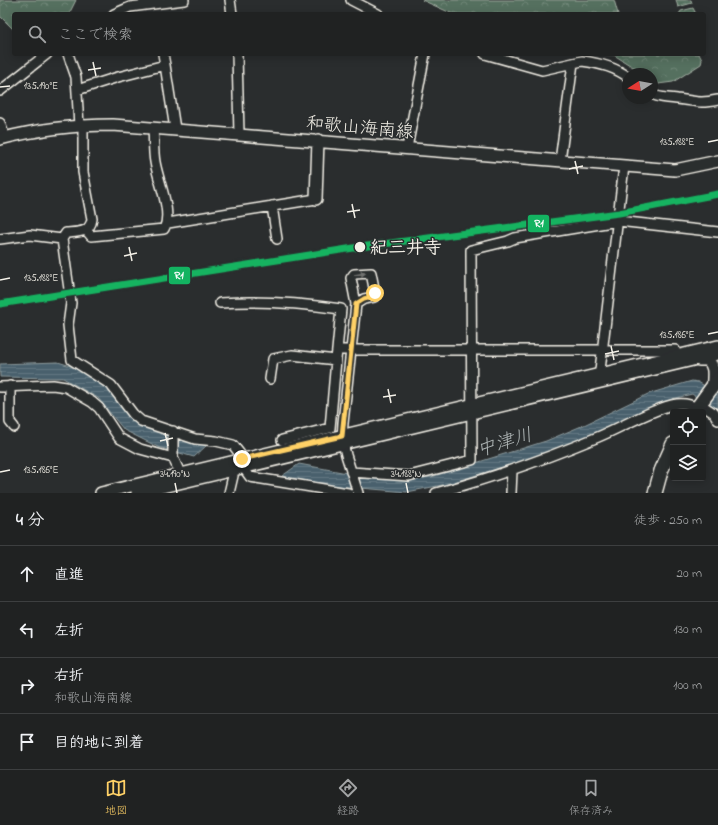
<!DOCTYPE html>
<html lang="ja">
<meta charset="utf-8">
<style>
body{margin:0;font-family:"Indie Flower","Klee One",sans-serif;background:#282a2a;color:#f1f3f6}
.controls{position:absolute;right:12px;bottom:12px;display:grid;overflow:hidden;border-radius:4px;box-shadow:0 2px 10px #0003}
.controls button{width:36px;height:36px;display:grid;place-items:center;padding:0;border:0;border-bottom:1px solid #3d3f40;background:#202222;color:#f1f3f6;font:20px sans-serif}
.compass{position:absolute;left:622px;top:68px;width:36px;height:36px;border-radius:50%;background:#202222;box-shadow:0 2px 10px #0003;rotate:259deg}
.stop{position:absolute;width:12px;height:12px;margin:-9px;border:3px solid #ffd166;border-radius:50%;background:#fff}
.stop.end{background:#ffd166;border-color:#fff;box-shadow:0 1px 4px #0008}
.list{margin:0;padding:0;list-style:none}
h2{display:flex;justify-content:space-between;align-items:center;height:52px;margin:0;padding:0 16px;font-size:17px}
h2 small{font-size:13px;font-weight:400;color:#a2a4a5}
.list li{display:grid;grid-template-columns:26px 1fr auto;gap:12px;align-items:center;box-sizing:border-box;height:56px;padding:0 16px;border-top:1px solid #3d3f40}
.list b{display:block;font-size:15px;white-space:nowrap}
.list p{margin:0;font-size:13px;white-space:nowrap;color:#a2a4a5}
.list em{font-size:13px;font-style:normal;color:#a2a4a5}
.icon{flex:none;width:22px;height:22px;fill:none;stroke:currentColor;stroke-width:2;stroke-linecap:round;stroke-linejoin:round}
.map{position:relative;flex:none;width:718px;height:493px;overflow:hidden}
.search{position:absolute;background:#202222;box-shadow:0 2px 10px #0003;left:12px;right:12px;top:12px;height:44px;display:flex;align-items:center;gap:10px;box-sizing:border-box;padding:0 14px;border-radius:4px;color:#a2a4a5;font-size:15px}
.sheet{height:276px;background:#202222}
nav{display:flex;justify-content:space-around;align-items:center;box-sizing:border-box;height:56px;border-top:1px solid #3d3f40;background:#202222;font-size:11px;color:#a2a4a5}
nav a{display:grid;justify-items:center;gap:2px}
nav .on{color:#ffd166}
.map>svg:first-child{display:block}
</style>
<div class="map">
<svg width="718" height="493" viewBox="0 0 718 493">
<defs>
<pattern id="forest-crowns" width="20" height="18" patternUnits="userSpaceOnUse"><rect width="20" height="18" fill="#55705f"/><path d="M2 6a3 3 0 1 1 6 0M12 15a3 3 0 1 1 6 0" fill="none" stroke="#6e8576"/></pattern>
<pattern id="water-rules" width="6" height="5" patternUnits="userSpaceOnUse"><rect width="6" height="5" fill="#49616d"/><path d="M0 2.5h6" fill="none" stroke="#647882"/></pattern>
</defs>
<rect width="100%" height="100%" fill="#2a2d2e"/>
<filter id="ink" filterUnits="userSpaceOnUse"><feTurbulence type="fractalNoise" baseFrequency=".025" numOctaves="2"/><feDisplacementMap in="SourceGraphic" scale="8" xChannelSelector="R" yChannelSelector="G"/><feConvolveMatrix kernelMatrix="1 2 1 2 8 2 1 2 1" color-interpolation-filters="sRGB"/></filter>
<g filter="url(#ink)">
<!-- forest -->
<path fill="url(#forest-crowns)" stroke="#a4b0a4" d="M 0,0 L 76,0 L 69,14 L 14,14 L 14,30 L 0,16 Z
M 422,0 L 614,0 L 618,14 L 453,14 Z
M 676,0 L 691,0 L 692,3 L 678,7 Z
M 693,8 L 696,14 L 679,14 L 681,11 Z
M 592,54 L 699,54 L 702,60 L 701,64 L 673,82 L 658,84 L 652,80 L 652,74 L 644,74 L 614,55 Z"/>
<!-- water -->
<path fill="url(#water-rules)" stroke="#8d9b9e" d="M 58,362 L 74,367 L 110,388 L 136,421 L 206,446 L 194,457 L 158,447 L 124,430 L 98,398 L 63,378 L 0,377 L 0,364 Z
M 692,381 L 698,382 L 718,394 L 718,413 L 692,394 L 672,399 L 549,453 L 447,484 L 407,492 L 326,485 L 282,476 L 299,464 L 363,476 L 394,479 L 431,477 L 546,441 L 584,425 L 648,394 Z"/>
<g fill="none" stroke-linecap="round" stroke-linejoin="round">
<!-- minor casing -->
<g stroke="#f4f1e8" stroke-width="12">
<path id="minor" d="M 230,0 L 232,14
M 351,0 L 378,14
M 114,14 L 130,7 L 184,0
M 68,54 L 76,77 L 79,126
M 163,54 L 165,65
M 237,54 L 239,134
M 485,54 L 542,70 L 582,61 C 599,63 615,67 628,77
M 77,90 L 118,77 L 165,65 L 175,129
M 0,91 L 47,54
M 652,94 C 660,99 667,97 677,99 C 696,101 698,104 718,100
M 0,123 L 5,138
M 83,125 L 83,172 L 92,219 C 90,233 79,232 66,233 L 62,239 L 71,303 L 68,325 L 72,360 L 111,385 L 133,414 L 141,421 L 195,439 L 216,441 L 233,445 L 240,454 L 245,470 L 250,477 L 348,493
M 407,148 L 425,54
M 560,161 L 573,63
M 272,206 L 277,239
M 168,223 L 316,199
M 86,230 L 91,236 L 164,229 C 173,212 158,181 155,162 C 153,151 154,139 153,128
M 0,239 L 30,235 L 62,239
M 220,303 C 261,300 300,303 341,309 L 337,350
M 356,304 L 364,299 L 374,297 L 375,293 L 371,273 L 354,274 L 351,278 L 356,304 L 343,423 L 342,439 L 346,455 L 358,493
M 270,379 L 273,359 L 292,355 L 336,360 L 337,350 L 675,350 L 677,356
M 603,379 L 600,370 L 624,166
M 10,386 L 10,422 L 14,427
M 0,387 L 53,385 L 66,387 L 92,402 L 99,408 L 119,438 L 140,449 L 173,458 L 183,479
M 700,404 L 714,413 L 718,420
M 173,431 L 173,458
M 282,440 L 330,428 L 336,360
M 351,472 L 409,476 L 472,460 L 471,250 L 508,241 L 515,238 L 618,221 L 718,232
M 229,493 L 233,476 L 232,465
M 436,493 C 492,478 545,459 598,437 C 620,428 656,407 677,404 C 685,403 690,404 697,408
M 511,493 L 512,471"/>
</g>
<!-- major casing -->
<g stroke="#f4f1e8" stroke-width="14">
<path id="major" d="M 0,139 C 38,129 75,125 113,125 L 675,170 L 718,161
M 316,199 L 318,140
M 699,360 L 708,360 C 716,369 712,376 713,387
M 101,493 L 718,346
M 137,493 L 718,354"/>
</g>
<!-- highway casing -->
<g stroke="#f4f1e8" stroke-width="16">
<path id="highway" d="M 694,412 L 718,379
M 655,493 L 661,471 L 673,444"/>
</g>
<!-- minor -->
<use href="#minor" stroke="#2a2d2e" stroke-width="9"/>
<!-- major -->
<use href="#major" stroke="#2a2d2e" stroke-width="11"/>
<!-- highway -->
<use href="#highway" stroke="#2a2d2e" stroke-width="13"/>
<!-- rail-1 casing -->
<g stroke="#2a2d2e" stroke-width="10">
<path id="rail-1" d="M 0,304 L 360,247 L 619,213 L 718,194"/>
</g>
<!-- rail-1 -->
<use href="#rail-1" stroke="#13b361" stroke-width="7"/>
</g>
<!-- one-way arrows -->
<defs><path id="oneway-solid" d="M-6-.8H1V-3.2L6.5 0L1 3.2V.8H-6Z"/></defs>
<use fill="#71726f" href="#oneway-solid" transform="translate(360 274) rotate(-9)"/>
</g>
<g fill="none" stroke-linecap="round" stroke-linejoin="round" filter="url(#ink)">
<!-- route -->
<path stroke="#ffd166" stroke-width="5" d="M 242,459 L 342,436 L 356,304 L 364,299 L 374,296 L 375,293"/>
</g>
<!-- ticks -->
<path fill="none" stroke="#f4f1e8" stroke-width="1.5" d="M 93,62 L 96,76M 88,70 L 101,68M 0,87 L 10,86M 708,142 L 718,140M 575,161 L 578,174M 569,169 L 583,166M 352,204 L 355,218M 347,212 L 360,210M 129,247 L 132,261M 124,256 L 137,253M 0,280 L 10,278M 708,334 L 718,332M 611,346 L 614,360M 605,354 L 619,351M 388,389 L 391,403M 383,397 L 396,395M 165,433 L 168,446M 160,441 L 173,438M 0,472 L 10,470M 175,483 L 177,493M 406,483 L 408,493"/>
<!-- markers -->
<circle fill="#f4f1e8" stroke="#2a2d2e" stroke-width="1.5" cx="360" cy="247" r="6"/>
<g text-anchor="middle" stroke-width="3" stroke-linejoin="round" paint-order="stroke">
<!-- street labels -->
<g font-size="18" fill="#f4f1e8" stroke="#2a2d2e">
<text transform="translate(360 127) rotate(5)" y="6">和歌山海南線</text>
</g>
<!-- stop labels -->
<g font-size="18" font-weight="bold" fill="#f4f1e8" stroke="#2a2d2e" text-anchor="start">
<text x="370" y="253">紀三井寺</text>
</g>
<!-- water labels -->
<g font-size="19" font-style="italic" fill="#b0b7b7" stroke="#2a2d2e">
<text transform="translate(504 441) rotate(-17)" y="7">中津川</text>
</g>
</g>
<g font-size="10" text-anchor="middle" fill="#f4f1e8" stroke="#2a2d2e" stroke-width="3" stroke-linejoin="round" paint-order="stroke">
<text x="41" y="89">135.190°E</text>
<text x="677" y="145">135.188°E</text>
<text x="41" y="281">135.188°E</text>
<text x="677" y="338">135.186°E</text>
<text x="41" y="473">135.186°E</text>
<text x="175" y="477">34.190°N</text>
<text x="406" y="477">34.188°N</text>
</g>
<g stroke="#2a2d2e" stroke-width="1.5">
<rect x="527" y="214" width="23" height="19" rx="4" fill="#13b361"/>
<rect x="168" y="266" width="23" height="19" rx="4" fill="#13b361"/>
</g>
<g font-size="11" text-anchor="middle" font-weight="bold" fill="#fff">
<text x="539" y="227">R1</text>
<text x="179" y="279">R1</text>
</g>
</svg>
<div class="controls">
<button><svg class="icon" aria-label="locate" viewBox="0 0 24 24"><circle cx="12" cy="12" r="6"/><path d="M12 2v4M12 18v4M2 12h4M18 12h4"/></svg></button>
<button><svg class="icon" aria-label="layers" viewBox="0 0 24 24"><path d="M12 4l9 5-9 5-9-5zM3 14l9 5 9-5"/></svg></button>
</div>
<svg class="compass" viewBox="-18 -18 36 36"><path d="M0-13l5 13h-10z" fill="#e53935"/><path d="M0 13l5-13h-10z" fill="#a2a4a5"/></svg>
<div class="stop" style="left:375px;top:293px"></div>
<div class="stop end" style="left:242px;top:459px"></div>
<div class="search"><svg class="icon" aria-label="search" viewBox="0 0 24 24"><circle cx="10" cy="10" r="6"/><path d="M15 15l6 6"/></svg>ここで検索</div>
</div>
<section class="sheet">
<h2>4 分<small>徒歩 · 250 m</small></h2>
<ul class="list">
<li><svg class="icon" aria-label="ahead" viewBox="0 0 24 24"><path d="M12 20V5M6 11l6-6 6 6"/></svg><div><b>直進</b></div><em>20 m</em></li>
<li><svg class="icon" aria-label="left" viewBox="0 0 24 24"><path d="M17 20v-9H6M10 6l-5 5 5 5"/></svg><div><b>左折</b></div><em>130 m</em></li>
<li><svg class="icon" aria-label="right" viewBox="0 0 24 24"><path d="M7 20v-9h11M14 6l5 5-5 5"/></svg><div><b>右折</b><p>和歌山海南線</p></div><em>100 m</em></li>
<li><svg class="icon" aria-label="arrive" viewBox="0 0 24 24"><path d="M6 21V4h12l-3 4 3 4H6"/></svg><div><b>目的地に到着</b></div></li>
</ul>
</section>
<nav>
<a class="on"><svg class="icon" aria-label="map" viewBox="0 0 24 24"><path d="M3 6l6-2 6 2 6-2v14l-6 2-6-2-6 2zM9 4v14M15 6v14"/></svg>地図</a>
<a><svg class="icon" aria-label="directions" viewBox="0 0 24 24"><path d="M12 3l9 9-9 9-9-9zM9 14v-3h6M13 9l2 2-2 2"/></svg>経路</a>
<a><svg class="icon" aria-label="saved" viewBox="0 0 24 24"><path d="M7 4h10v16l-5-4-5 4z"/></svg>保存済み</a>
</nav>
